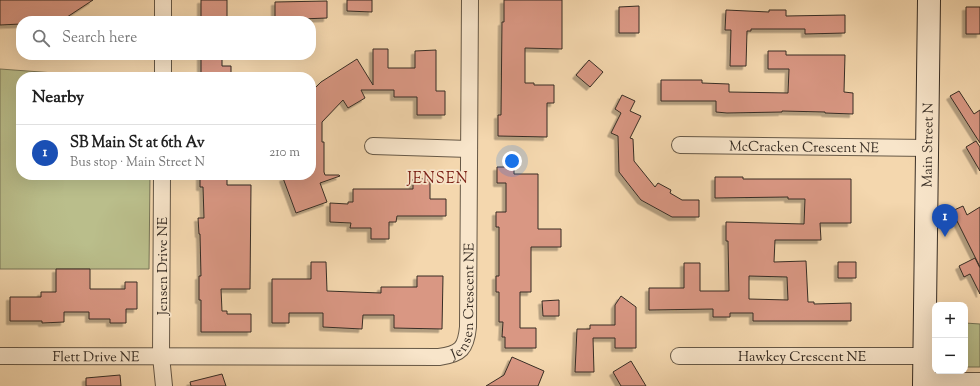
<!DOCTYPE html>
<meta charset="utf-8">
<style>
body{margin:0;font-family:"Sorts Mill Goudy",serif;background:#f6f6f6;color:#222}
.controls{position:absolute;right:12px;bottom:12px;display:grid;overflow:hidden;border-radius:8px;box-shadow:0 4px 16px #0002}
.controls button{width:36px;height:36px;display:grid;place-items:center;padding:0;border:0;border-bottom:1px solid #e0e0e0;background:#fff;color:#222;font:20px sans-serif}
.you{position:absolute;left:512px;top:161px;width:14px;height:14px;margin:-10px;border:3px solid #fff;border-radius:50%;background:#1a73e8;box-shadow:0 0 0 6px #1a73e833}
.badge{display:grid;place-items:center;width:26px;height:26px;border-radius:50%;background:#b45309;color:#fff;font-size:13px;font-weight:700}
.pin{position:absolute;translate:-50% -33px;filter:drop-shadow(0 1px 2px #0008)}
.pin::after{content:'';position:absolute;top:21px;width:14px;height:12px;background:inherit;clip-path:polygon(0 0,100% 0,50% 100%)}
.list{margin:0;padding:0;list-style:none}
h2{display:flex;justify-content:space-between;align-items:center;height:52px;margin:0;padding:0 16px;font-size:17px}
h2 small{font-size:13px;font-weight:400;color:#767676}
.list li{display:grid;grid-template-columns:26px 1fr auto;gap:12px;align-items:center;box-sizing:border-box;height:56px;padding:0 16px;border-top:1px solid #e0e0e0}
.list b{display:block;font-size:15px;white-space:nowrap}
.list p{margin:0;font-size:13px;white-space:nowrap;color:#767676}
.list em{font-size:13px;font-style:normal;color:#767676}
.icon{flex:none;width:22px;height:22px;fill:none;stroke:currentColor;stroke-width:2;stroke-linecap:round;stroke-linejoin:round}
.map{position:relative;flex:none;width:980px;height:386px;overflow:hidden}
.search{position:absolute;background:#fff;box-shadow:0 4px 16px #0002;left:16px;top:16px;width:300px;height:44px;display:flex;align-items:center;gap:10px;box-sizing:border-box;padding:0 14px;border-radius:16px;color:#767676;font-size:15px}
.panel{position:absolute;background:#fff;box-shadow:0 4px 16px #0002;left:16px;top:72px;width:300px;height:108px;border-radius:16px}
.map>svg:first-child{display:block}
</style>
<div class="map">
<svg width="980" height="386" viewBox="0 0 980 386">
<defs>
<filter id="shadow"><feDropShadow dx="-3.5" dy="3.5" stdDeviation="0" flood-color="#0004"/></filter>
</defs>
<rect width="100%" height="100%" fill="#f4d7ae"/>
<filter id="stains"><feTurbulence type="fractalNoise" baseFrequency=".005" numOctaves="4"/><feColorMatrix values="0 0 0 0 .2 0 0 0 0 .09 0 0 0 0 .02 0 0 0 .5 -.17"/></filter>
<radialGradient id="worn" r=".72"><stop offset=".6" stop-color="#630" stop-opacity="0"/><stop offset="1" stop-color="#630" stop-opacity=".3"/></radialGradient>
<!-- green -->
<path fill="#babe8b" stroke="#787658" d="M 0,69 L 109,77 L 21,77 L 21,175 L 150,175 L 149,269 L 0,269 Z
M 965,323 L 980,324 L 980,367 L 965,367 Z"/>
<!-- building -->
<path fill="#d99783" stroke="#372d24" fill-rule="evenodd" filter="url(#shadow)" d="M 0,0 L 93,0 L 61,21 L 21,21 L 21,24 L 0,25 Z
M 201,0 L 227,0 L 227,17 L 223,17 L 223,21 L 201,21 Z
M 347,0 L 372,0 L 372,12 L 347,11 Z
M 504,0 L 562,0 L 562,49 L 525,48 L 525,83 L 534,83 L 534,85 L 554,85 L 554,103 L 547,103 L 547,137 L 498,136 L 498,115 L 501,115 L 502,22 L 504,22 Z
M 327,1 L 327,18 L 275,20 L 275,2 Z
M 639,6 L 639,33 L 619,33 L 619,7 Z
M 966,7 L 980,7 L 980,34 L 966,34 Z
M 726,10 L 769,12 L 769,10 L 786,10 L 786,16 L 845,15 L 845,33 L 805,34 L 805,29 L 751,29 L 751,31 L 747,31 L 746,66 L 730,66 L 731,30 L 725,30 Z
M 373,49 L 388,49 L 388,68 L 415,68 L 415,51 L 436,50 L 436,91 L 445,91 L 445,115 L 417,115 L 417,97 L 394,97 L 394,90 L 361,90 L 365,98 L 348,108 L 343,100 L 322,122 L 322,142 L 324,142 L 324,172 L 325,175 L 339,175 L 340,176 L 320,183 L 327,202 L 296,213 L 283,178 L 292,175 L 311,175 L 311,92 L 321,82 L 357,59 L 373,85 Z
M 768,51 L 786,51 L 786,55 L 845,55 L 844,92 L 853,93 L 853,114 L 825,113 L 825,112 L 782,111 L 782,112 L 727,113 L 716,112 L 716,101 L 661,101 L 661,80 L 702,80 L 702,83 L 729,84 L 729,92 L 788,93 L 789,69 L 768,69 Z
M 201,55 L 222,55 L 222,66 L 231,66 L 231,77 L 201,77 Z
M 589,60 L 603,72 L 590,87 L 576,75 Z
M 959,91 L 974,114 L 980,110 L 980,143 L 950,96 Z
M 622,95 L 635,101 L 630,111 L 641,116 L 630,138 L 633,139 L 634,161 L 655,187 L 658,183 L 671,190 L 670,193 L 682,200 L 699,200 L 699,217 L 672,217 L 641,200 L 619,172 L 618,136 L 611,133 L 621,113 L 615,109 Z
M 976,141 L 980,147 L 980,171 L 966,147 Z
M 497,167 L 514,167 L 514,174 L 538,174 L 538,229 L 561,229 L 561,247 L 531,247 L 531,292 L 520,292 L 520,328 L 536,328 L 536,348 L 505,348 L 505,337 L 502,337 L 503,322 L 499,322 L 499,292 L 496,292 L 496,276 L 499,276 L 499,227 L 496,227 L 496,212 L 506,212 L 506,183 L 497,183 Z
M 200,175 L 227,175 L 227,185 L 251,185 L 250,289 L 221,289 L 222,311 L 227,311 L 227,314 L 251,314 L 251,332 L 201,332 L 201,300 L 199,300 L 199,276 L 201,276 L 200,234 L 199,234 L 198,218 L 204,218 L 203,187 L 200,187 Z
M 715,177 L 743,177 L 743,179 L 851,179 L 851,223 L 820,223 L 821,240 L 775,240 L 774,262 L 806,261 L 808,302 L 814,302 L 814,304 L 851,303 L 851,321 L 753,321 L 753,313 L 730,313 L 730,317 L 713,317 L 713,309 L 649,310 L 649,288 L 684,288 L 684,263 L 700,263 L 700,291 L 729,291 L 728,241 L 726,241 L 726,222 L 804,224 L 805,199 L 788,199 L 788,197 L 715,198 ZM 749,276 L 787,277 L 788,300 L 749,299 Z
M 413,179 L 430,179 L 430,199 L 446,199 L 446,216 L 397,216 L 396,222 L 389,222 L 389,239 L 371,239 L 371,228 L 350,228 L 351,223 L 330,222 L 330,203 L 348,204 L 348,202 L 353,202 L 353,189 L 413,189 Z
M 963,206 L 967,215 L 980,207 L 980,267 L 952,211 Z
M 975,258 L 980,268 L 980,294 L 970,274 L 964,277 L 959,266 Z
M 311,262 L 326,262 L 327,291 L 381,293 L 381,287 L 417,287 L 417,276 L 443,276 L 442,329 L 394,328 L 394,315 L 363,315 L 362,329 L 323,327 L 323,313 L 289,313 L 289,323 L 272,323 L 272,279 L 311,279 Z
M 838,262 L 856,262 L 856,278 L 838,278 Z
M 56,269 L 90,269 L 90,289 L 125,289 L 125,282 L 137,282 L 137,309 L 126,309 L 126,323 L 110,323 L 110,319 L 89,319 L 89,312 L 64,312 L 64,322 L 42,323 L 42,321 L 10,321 L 10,297 L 41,297 L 41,292 L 56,292 Z
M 621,296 L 636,307 L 636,348 L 615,348 L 615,338 L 593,338 L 594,372 L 575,372 L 577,329 L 590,329 L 590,325 L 615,325 L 615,305 Z
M 559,300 L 559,316 L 543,316 L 542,301 Z
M 512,357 L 544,371 L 538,386 L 486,386 L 504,375 Z
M 631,361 L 646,386 L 621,386 L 613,372 Z
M 222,374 L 226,386 L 191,386 L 190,382 Z
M 120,375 L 121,386 L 86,386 L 86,378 Z"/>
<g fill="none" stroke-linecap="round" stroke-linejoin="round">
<!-- street casing -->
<g stroke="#665846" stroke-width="18">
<g id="street">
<path d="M 163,21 L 163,0"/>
<path d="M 163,77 L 163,55"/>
<path id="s1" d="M 680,145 L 928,148"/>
<path d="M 373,146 L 469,149"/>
<path d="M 162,175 L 161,356 L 164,386"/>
<path id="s2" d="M 0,356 L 439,357 C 461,354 466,348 468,327 L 470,0"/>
<path id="s3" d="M 679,356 L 924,356"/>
<path d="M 924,381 L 980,381"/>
</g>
</g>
<!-- secondary casing -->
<g stroke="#372d24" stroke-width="24">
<g id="secondary">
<path id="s4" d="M 924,386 L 929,0"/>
</g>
</g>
<!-- street -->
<use href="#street" stroke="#f8e5ca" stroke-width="16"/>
<!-- secondary -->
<use href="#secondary" stroke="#f8e5ca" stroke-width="22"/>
</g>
<g text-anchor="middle" stroke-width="3.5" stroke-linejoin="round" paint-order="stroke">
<!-- street labels -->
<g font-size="14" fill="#372d24" stroke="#f8e5ca">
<text dy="5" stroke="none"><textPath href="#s4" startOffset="241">Main Street N</textPath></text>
<text dy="5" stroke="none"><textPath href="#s1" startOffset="124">McCracken Crescent NE</textPath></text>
<text transform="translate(162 266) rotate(-90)" y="5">Jensen Drive NE</text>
<text dy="5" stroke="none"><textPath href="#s2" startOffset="511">Jensen Crescent NE</textPath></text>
<text dy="5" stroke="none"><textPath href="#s2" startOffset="96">Flett Drive NE</textPath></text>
<text dy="5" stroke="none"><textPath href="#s3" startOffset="123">Hawkey Crescent NE</textPath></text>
</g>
<!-- neighbourhood labels -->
<g font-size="15" letter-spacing="1" fill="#7a1f14" stroke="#f8e5ca">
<text x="438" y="183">JENSEN</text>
</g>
</g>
<rect width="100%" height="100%" filter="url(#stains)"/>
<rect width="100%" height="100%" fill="url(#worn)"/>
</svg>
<div class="controls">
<button>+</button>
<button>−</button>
</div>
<div class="you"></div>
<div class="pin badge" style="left:945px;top:237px;background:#1a4fb4">1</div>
<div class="search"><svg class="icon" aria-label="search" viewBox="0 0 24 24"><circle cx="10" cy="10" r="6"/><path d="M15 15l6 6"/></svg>Search here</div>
<section class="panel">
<h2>Nearby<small></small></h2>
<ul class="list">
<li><span class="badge" style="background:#1a4fb4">1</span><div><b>SB Main St at 6th Av</b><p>Bus stop · Main Street N</p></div><em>210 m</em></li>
</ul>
</section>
</div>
